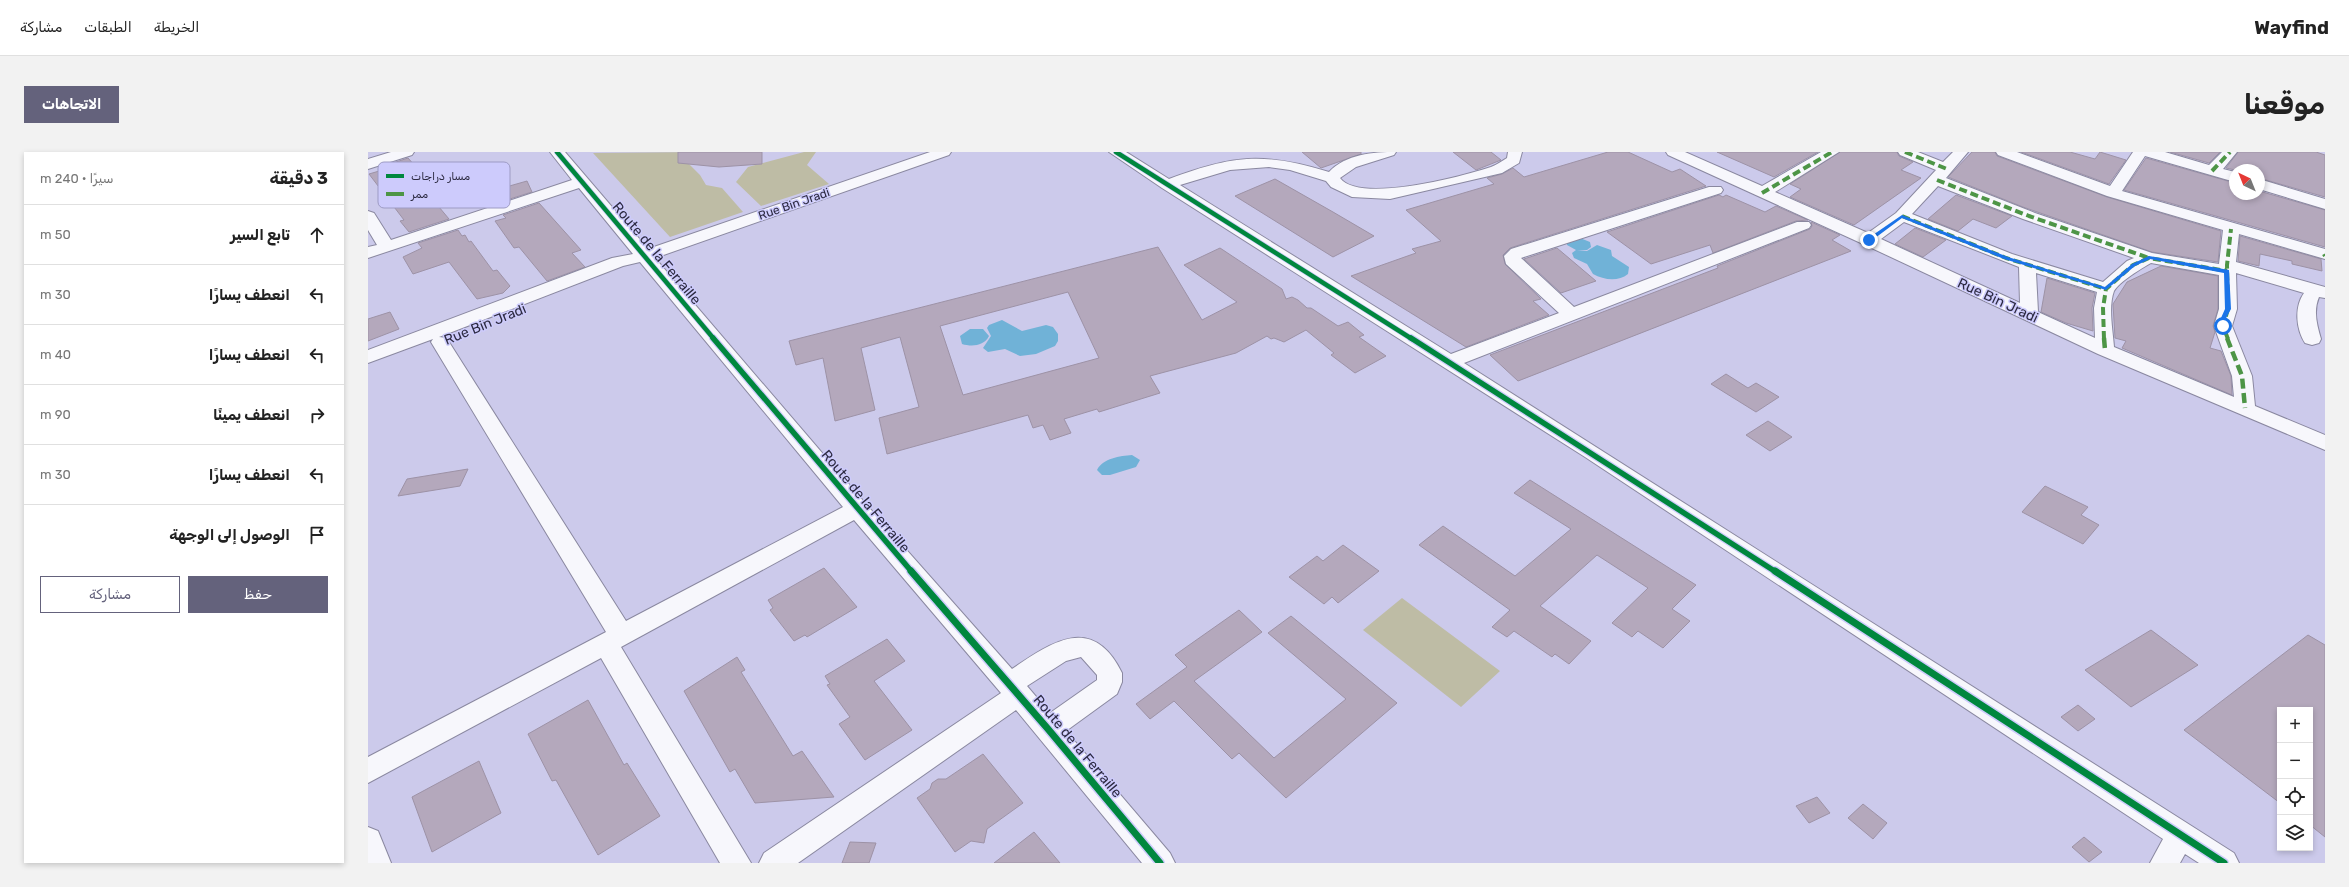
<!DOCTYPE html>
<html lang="ar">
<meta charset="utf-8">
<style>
body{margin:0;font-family:Rubik,Vazirmatn,sans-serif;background:#f2f2f2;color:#222;direction:rtl}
.controls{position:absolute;right:12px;bottom:12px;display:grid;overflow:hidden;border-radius:0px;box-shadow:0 2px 6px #0003}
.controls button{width:36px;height:36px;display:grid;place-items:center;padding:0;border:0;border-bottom:1px solid #e0e0e0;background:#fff;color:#222;font:20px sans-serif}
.compass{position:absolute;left:1861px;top:12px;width:36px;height:36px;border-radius:50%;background:#fff;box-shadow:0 2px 6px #0003;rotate:317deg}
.stop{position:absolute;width:12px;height:12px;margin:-9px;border:3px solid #1a73e8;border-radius:50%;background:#fff}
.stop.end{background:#1a73e8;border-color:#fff;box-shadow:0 1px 4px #0008}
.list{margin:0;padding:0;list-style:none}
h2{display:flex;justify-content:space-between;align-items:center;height:52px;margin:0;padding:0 16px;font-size:17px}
h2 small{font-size:13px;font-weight:400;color:#767676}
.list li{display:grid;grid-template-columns:26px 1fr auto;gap:12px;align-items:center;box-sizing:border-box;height:60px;padding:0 16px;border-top:1px solid #e0e0e0}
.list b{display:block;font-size:15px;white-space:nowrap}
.list em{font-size:13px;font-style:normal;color:#767676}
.actions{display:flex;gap:8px;padding:12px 16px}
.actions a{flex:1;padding:9px 0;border:1px solid #64627c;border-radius:0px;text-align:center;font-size:14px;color:#64627c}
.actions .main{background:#64627c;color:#fff}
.icon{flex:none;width:22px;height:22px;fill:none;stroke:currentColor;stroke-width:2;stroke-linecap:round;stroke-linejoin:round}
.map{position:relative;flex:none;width:1957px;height:711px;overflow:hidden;direction:ltr;border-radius:0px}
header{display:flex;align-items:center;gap:24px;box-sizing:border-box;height:56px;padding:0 20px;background:#fff;border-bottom:1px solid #e0e0e0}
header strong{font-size:19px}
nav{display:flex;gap:22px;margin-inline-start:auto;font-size:14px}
.intro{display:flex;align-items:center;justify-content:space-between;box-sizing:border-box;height:96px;padding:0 24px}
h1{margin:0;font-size:28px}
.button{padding:10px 18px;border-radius:0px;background:#64627c;color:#fff;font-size:14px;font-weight:700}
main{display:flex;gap:24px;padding:0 24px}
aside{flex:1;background:#fff;border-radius:0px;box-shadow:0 2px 6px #0003}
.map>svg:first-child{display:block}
</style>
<header>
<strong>Wayfind</strong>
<nav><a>الخريطة</a><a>الطبقات</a><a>مشاركة</a></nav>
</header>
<div class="intro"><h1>موقعنا</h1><a class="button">الاتجاهات</a></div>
<main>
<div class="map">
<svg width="1957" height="711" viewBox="0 0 1957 711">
<rect width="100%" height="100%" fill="#cccaeb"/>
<!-- green -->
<path fill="#bebca5" d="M 328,0 L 323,4 L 321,12 L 332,23 L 338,33 L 354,36 L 375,60 L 302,85 L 225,1 Z
M 436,0 L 448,0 L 439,13 L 461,32 L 393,54 L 368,30 L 380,15 Z
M 1034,446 L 1132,519 L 1093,555 L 995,478 Z"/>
<!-- water -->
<path fill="#70b2d7" d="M 1212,86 L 1222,90 L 1223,95 L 1219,98 L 1209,99 L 1219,99 L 1229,93 L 1243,98 L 1244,104 L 1261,115 L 1260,122 C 1250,130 1236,128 1225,122 L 1219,112 L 1206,106 L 1204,101 L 1208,98 L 1199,93 L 1199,89 Z
M 634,168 L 654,179 L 678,173 L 685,175 L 690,182 L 690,189 L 687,194 L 668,202 L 652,204 L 637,197 L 620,200 L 615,196 L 623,184 L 619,176 L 621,173 Z
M 602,177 L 615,177 L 621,184 C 616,194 604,195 594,192 L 592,184 Z
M 764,303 L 772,308 L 768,315 L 742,323 L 734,323 L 729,318 C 735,306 752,304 764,303 Z"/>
<!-- building -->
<path fill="#b4a8bc" stroke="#9d92a6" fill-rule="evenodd" d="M 310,0 L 394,0 L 394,12 L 351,15 L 310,11 Z
M 934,0 L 993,0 L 993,2 L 953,16 Z
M 1085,0 L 1123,0 L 1133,8 L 1108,18 Z
M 1240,0 L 1260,0 L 1304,20 L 1312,17 L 1338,34 L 1142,96 L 1135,103 L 1137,112 L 1173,147 L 1165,149 L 1181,163 L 1098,195 L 983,124 L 1048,101 L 1044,97 L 1073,89 L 1038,58 L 1126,32 L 1119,26 L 1134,22 L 1145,16 L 1156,25 Z
M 1349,0 L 1450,0 L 1406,25 Z
M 1472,0 L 1529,0 L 1531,4 L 1545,10 L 1533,18 L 1553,26 L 1486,73 L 1422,45 L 1433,37 L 1422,32 Z
M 1604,0 L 1627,0 L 1629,4 L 1739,45 L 1853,79 L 1850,110 L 1784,100 L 1655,55 L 1580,25 Z
M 1653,0 L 1702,0 L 1727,7 L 1732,0 L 1758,8 L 1741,32 Z
M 1802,0 L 1852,0 L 1841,11 Z
M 1870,0 L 1948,0 L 1957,3 L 1957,45 L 1891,26 L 1891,18 L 1867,18 L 1858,16 Z
M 40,6 L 48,15 L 46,16 L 47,18 L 38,21 L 66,49 L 81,67 L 41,80 L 32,69 L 36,68 L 1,22 L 18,17 L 16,14 Z
M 1778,6 L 1867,31 L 1867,42 L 1891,42 L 1891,39 L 1957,58 L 1957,95 L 1756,38 Z
M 907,27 L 965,60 L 1006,84 L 965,105 L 867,44 Z
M 159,29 L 164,40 L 126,52 L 117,41 Z
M 1351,43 L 1355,45 L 1358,43 L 1397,60 L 1408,54 L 1440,68 L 1428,69 L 1345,101 L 1342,93 L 1283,112 L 1239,80 Z
M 1588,43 L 1644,64 L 1628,76 L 1605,67 L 1590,79 L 1560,67 Z
M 171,51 L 213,98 L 204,101 L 217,115 L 179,129 L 151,95 L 146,96 L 127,69 L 138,66 L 135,63 Z
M 1443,70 L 1472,83 L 1464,88 L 1483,99 L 1150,229 L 1122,203 L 1350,116 L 1349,114 L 1442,77 L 1444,74 Z
M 1547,76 L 1578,88 L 1555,105 L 1527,92 Z
M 90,78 L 94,84 L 97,83 L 101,90 L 103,89 L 125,119 L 129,118 L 142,134 L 135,141 L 109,147 L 81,110 L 45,122 L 35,105 L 54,96 L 50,91 Z
M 1872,84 L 1953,107 L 1954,119 L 1924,112 L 1924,109 L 1892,102 L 1891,114 L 1870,109 Z
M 790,95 L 834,168 L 869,150 L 816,113 L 852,96 L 914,137 L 918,147 L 924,145 L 930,148 L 939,156 L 943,156 L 970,174 L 980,170 L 996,183 L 991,185 L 1018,204 L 987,221 L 963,203 L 966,201 L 938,178 L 916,190 L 906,186 L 903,187 L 899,184 L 868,201 L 782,224 L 792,241 L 731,260 L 729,257 L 696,267 L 703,281 L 682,288 L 675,273 L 665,276 L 660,263 L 519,302 L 511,266 L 551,255 L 532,185 L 493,196 L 507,258 L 467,269 L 455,206 L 428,213 L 421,189 ZM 700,140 L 731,206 L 595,243 L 572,174 Z
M 1189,96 L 1228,129 L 1193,141 L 1156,107 Z
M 1793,114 L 1850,124 L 1850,157 L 1845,174 L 1847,180 L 1842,196 L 1853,199 L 1863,224 L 1864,243 L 1754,196 L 1758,189 L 1747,186 L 1745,152 L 1759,130 Z
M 1679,126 L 1727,141 L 1724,156 L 1725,179 L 1698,171 L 1673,160 Z
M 22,160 L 31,177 L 0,189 L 0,167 Z
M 1358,222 L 1380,236 L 1388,231 L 1411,245 L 1388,260 L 1343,232 Z
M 1400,269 L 1424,285 L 1402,299 L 1378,283 Z
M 100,317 L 92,334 L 30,344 L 39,327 Z
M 1162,328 L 1328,433 L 1304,457 L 1322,469 L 1295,496 L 1270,479 L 1264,485 L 1244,471 L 1280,436 L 1229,403 L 1172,454 L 1223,489 L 1201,512 L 1187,502 L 1184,505 L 1146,479 L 1139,485 L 1124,475 L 1142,458 L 1051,393 L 1075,374 L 1147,424 L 1203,377 L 1146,341 Z
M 1677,334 L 1720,355 L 1713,363 L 1731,373 L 1715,392 L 1654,360 Z
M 975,393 L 1011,419 L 970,451 L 964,445 L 956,452 L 921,425 L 949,404 L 955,409 Z
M 456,416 L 489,455 L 439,485 L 437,483 L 426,489 L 402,458 L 405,456 L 400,448 Z
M 871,458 L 894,480 L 826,529 L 906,606 L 978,547 L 900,481 L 923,464 L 1029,551 L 918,646 L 871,601 L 864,607 L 806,549 L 782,567 L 768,552 L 819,515 L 807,503 Z
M 1783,478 L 1830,513 L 1763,555 L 1717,518 Z
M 1940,483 L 1957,493 L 1957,685 L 1942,673 L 1942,558 L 1912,558 L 1912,651 L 1816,578 Z
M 519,487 L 537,509 L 506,529 L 544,578 L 497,608 L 471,572 L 482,565 L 459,533 L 462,532 L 457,524 Z
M 369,505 L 377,518 L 373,520 L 425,604 L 434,599 L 466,645 L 387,651 L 367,617 L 362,620 L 316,539 Z
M 220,548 L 256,613 L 259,611 L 292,664 L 230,703 L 188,628 L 184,629 L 160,582 Z
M 1710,553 L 1727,567 L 1710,579 L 1693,565 Z
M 615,602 L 655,651 L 619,677 L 616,691 L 603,689 L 587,700 L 549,646 L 562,637 L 564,631 L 570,627 L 578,627 Z
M 111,609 L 133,661 L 64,700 L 44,645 Z
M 1449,645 L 1462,661 L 1441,671 L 1428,654 Z
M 1495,652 L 1519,671 L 1505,687 L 1480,666 Z
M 666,680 L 692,711 L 626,711 Z
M 1716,685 L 1734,700 L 1721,710 L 1704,695 Z
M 482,690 L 508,691 L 501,711 L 474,711 Z"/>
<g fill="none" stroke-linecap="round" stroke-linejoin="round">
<!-- minor casing -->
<g stroke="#8a88a0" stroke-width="2">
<path id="minor" d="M 23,0 L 46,0 L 44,3 L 0,17 L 0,7 Z
M 182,0 L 197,0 L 280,97 L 562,0 L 583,0 L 581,3 L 287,106 L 497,351 L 644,517 C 685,489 725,462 754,521 L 754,530 L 749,542 L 698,579 L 802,701 L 807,711 L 774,711 L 648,558 L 430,711 L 391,711 L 396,701 L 633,541 L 486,368 L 253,495 L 383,711 L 352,711 L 233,506 L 0,631 L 0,605 L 238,480 L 63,190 L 65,187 L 0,211 L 0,198 L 244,106 L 265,102 L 211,36 L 0,106 L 0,95 L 9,93 L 0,78 L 0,59 L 6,61 L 23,88 L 204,28 ZM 272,110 L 475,355 L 258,469 L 81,190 L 79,186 L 71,185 L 255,114 ZM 713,505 L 729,523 L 729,528 L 682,561 L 659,534 L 698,509 Z
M 741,0 L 758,0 L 801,27 C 865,3 896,0 961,20 C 978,2 1005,0 1028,0 L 1026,3 L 988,15 L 972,26 C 991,52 1096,24 1123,15 C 1128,13 1134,9 1139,6 L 1140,0 L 1154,0 L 1151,11 L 1134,21 L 1022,47 L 984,45 L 963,35 L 958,29 L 922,18 L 901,15 L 862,18 L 812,33 L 1083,202 L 1191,161 L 1138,112 L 1136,104 L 1143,97 L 1341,35 L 1353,35 L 1355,38 L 1353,41 L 1153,106 L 1206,155 L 1429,70 L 1441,70 L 1443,73 L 1441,76 L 1096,211 L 1866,701 L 1871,711 L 1831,711 L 1817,702 L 1812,711 L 1782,711 L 1795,687 L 1217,305 L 794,36 Z
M 1298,0 L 1317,0 L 1394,34 L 1453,0 L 1471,0 L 1407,40 L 1500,81 L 1528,61 L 1568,18 L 1532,3 L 1530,0 L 1550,0 L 1575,10 L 1585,0 L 1600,0 L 1578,26 L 1667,61 L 1784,101 L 1851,112 L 1855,78 L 1739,44 L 1630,3 L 1628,0 L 1649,0 L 1742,34 L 1765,0 L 1797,0 L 1841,13 L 1854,0 L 1869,0 L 1855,17 L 1867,20 L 1867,30 L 1777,4 L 1754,39 L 1957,97 L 1957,107 L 1871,82 L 1868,110 L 1957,135 L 1957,146 L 1951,145 C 1945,159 1949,173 1953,187 L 1951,191 L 1944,193 L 1937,191 C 1928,177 1926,155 1936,141 L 1868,121 L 1869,157 L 1864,174 L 1884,224 L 1887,254 L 1957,283 L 1957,298 L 1730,202 L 1495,92 L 1300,3 ZM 1570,34 L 1655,67 L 1766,106 L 1759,109 L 1735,130 L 1644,102 L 1544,62 ZM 1536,70 L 1651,115 L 1652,151 L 1513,87 ZM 1783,111 L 1851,123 L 1851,157 L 1846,174 L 1864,224 L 1866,245 L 1746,195 C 1745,179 1740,155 1746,139 C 1751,130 1774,116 1783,111 ZM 1668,121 L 1729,140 L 1726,156 L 1727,186 L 1670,160 Z
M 1891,27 L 1957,47 L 1957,57 L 1891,37 Z
M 0,675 L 10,679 L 23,711 L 0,711 Z"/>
</g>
<!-- minor -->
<use href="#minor" fill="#f7f7fc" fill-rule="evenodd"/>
<!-- quiet-far1 -->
<path stroke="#4d9546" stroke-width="4" stroke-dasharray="8 4" stroke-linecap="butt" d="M 1537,0 L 1579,17
M 1844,19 L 1862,0
M 1569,28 L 1661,64 L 1781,106
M 1394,41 L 1464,0
M 1534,64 L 1638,106 L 1738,137
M 1956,102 L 1957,104
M 1736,187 L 1735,156 L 1738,137 L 1765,113 L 1781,106 L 1859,119
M 1860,187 L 1855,174 L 1860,157 L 1859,113 L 1863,77"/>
<!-- quiet -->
<path stroke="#4d9546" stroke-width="4.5" stroke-dasharray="10 4.5" stroke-linecap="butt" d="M 1736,186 L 1737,198
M 1859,186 L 1874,224 L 1877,256"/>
<!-- cycleway-far2 casing -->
<g stroke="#cdcbfc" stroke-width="6">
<path id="cycleway-far2" d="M 189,0 L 346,187
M 748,0 L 1044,187"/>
</g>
<!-- cycleway-far1 casing -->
<g stroke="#cdcbfc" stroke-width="8">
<path id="cycleway-far1" d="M 345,186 L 544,420
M 1043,186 L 1408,420"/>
</g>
<!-- cycleway casing -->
<g stroke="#cdcbfc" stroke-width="10">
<path id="cycleway" d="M 543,419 L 680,577 L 792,711
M 1407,419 L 1856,711"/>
</g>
<!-- cycleway-far2 -->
<use href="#cycleway-far2" stroke="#00873e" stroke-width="4.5"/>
<!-- cycleway-far1 -->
<use href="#cycleway-far1" stroke="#00873e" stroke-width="5.5"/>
<!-- cycleway -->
<use href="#cycleway" stroke="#00873e" stroke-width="7"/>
</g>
<!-- route -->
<path fill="#1a73e8" d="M 1534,63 L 1640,105 L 1737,135 L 1764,112 L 1781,104 L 1861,118 L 1863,157 L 1858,166 L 1858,174 L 1853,174 L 1853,166 L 1857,157 L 1856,121 L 1782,107 L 1767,114 L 1738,138 L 1636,107 L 1534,66 L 1503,89 L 1499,89 L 1499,87 Z"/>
<g text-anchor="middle" stroke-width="3" stroke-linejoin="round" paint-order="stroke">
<!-- far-street labels -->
<g font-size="12" fill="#2c2a41" stroke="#cdcbfc">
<text transform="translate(426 52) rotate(-19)" y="4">Rue Bin Jradi</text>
</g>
<!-- street labels -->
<g font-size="14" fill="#2c2a41" stroke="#cdcbfc">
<text transform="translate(289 101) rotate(50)" y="5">Route de la Ferraille</text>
<text transform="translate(1630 148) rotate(25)" y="5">Rue Bin Jradi</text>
<text transform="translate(117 172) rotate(-22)" y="5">Rue Bin Jradi</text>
<text transform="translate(498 349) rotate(50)" y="5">Route de la Ferraille</text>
<text transform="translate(710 594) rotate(50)" y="5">Route de la Ferraille</text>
</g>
</g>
<!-- legend -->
<rect x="10" y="10" width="132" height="46" rx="6" fill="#cdcbfc" stroke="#9d9bc4" stroke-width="1"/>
<rect x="18" y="22" width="18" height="4" fill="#00873e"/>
<rect x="18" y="40" width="18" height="4" fill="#4d9546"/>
<g font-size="11" fill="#2c2a41">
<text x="43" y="28">مسار دراجات</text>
<text x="43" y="46">ممر</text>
</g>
</svg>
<div class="controls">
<button>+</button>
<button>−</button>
<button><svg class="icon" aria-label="locate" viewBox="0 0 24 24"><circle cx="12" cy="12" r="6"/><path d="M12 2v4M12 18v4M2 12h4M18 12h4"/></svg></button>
<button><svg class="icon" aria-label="layers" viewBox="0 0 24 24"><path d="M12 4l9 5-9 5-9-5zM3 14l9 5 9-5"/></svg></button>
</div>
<svg class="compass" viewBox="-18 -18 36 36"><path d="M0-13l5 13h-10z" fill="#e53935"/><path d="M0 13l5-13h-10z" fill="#767676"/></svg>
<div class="stop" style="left:1855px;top:174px"></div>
<div class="stop end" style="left:1501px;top:88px"></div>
</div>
<aside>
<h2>3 دقيقة<small>سيرًا · 240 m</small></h2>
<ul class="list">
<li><svg class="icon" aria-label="ahead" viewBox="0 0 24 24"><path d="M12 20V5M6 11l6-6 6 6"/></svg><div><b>تابع السير</b></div><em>50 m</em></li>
<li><svg class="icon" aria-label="left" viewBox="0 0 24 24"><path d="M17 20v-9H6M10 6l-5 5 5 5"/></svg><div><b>انعطف يسارًا</b></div><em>30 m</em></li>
<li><svg class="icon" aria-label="left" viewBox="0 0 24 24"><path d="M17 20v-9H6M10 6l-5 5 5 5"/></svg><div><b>انعطف يسارًا</b></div><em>40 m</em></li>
<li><svg class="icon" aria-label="right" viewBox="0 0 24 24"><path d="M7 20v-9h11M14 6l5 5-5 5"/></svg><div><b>انعطف يمينًا</b></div><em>90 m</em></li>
<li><svg class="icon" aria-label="left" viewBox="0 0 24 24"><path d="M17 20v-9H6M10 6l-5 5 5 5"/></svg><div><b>انعطف يسارًا</b></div><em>30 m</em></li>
<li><svg class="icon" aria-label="arrive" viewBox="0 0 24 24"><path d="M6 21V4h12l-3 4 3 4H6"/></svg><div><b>الوصول إلى الوجهة</b></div></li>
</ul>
<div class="actions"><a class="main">حفظ</a><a>مشاركة</a></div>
</aside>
</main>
